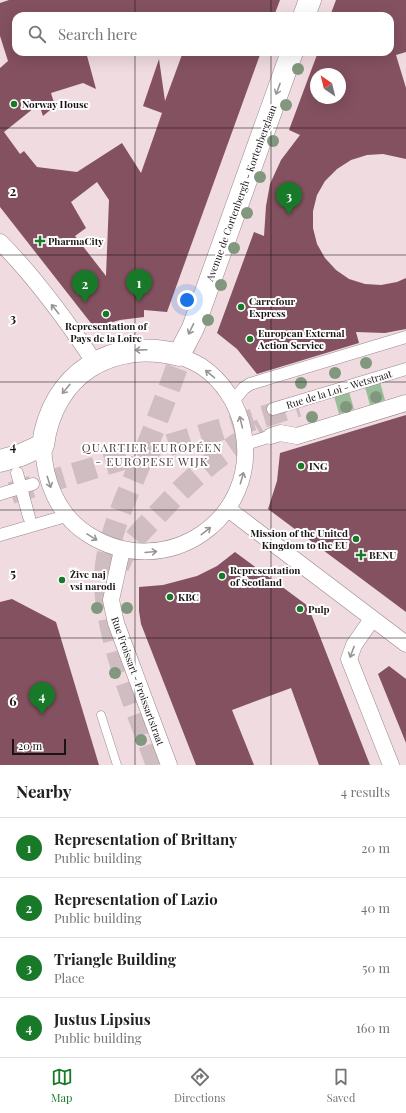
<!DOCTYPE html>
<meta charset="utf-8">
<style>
body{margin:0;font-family:"Playfair Display",serif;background:#f2f2f2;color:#202124}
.compass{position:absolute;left:310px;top:68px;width:36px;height:36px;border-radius:50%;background:#fff;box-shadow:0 4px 16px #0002;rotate:325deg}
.scale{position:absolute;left:12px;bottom:10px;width:54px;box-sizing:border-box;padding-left:4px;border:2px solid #1b1416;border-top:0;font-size:11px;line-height:14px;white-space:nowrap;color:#1b1416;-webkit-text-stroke:3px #fff;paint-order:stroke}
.you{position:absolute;left:187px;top:300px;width:14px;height:14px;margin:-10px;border:3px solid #fff;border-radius:50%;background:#1a73e8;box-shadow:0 0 0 6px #1a73e833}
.badge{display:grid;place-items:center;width:26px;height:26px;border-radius:50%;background:#187929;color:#fff;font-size:13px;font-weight:700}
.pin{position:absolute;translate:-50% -33px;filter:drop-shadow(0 1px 2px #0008)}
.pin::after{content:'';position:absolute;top:21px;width:14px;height:12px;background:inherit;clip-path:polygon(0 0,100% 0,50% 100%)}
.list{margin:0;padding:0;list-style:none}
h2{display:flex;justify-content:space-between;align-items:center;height:52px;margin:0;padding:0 16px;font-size:17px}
h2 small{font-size:13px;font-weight:400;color:#757577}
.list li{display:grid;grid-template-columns:26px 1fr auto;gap:12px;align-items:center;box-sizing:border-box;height:60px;padding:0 16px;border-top:1px solid #e0e0e0}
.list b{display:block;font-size:15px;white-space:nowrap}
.list p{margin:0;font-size:13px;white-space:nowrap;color:#757577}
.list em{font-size:13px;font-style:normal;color:#757577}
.icon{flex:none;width:22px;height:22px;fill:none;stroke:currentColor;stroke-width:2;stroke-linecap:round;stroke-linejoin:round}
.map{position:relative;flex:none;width:406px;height:765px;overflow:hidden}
.search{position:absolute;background:#fff;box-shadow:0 4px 16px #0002;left:12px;right:12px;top:12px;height:44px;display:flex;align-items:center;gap:10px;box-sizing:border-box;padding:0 14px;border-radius:12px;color:#757577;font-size:15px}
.sheet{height:292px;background:#fff}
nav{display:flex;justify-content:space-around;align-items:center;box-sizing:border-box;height:56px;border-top:1px solid #e0e0e0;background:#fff;font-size:11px;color:#757577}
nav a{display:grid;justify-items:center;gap:2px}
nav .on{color:#187929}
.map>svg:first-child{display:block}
</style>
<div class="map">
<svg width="406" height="765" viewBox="0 0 406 765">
<rect width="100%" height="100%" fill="#efdbe0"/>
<!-- green -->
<path fill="#99bd99" d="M 380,382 L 385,400 L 370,405 L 365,387 Z
M 349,392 L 354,409 L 339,414 L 334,396 Z"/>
<!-- building -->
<path fill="#845160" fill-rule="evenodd" d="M 9,0 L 280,0 L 274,16 L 16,16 L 16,52 L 86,52 L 96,89 L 83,83 L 51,93 L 55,106 L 43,116 L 39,104 L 4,132 L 20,154 L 24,151 L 37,167 L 77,172 L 122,143 L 141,173 L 162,113 L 143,106 L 159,59 L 165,101 L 183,52 L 261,52 L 167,312 L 144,310 L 144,317 L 120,320 L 94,327 L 0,207 L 0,68 L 8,61 L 0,36 L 0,3 ZM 97,182 L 109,200 L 106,276 L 75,236 L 86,228 L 71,202 Z
M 336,0 L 406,0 L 406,52 L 396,55 L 406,88 L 406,159 L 383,154 L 367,155 L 351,160 L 337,169 L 325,181 L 317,195 L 313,211 L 313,228 L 317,244 L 325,258 L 336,270 L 349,279 L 365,284 L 381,285 L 397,282 L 406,278 L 406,329 L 385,333 L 356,332 L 359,343 L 257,374 L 237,349 L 217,333 L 254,232 L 264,236 L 266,206 L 270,184 L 281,160 L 300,135 L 289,130 L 318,52 L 390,52 L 390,16 L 330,16 ZM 316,74 L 340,74 L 340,98 L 316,98 Z
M 406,415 L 406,612 L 268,509 L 277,481 L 280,453 Z
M 235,552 L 308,606 L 370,765 L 319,765 L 291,688 L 232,710 L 254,765 L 196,765 L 141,624 L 139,611 L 139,587 L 163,585 L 197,576 L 217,566 Z
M 12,599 L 56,622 L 99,765 L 0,765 L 0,602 Z
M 389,666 L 406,679 L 406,743 L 378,674 Z"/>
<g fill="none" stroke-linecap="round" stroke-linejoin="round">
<!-- trunk-tunnel -->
<path stroke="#cfbdc2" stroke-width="22" stroke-dasharray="22 11" stroke-linecap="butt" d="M 11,493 L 298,406
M 118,567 C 126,546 141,531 156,516 C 189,480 219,453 262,429
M 157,765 C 137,711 108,643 105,586 C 103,544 127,496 142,459 C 158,419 173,378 188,337"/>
<!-- service casing -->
<g stroke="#99878b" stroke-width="9">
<path id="service" d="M 101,715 L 117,765"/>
</g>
<!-- pedestrian casing -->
<g stroke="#99878b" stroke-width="13">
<path id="pedestrian" d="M 233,401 L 244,388 L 250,384 L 406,337
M 273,409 L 406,369
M 246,444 L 271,436
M 17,473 L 29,517
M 0,494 L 33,484
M 0,535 L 66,516"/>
</g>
<!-- minor casing -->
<g stroke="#99878b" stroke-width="17">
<path id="minor" d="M 0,242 C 36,278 67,321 95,363
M 271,436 L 280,433 L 297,436 L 406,403
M 43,445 C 44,481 58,516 89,535 C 166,583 261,519 243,430 C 238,404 223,381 201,366 C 194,362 186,359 179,355
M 228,509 L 406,644
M 122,550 L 111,600 L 116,623 L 169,765
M 372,619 L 354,645 L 349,659 L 391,765"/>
</g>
<!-- secondary casing -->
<g stroke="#99878b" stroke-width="23">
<path id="secondary" d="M 304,16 L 310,0
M 0,461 L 21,455 L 43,445 C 52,374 112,337 179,355 L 193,328 L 292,52"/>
</g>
<!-- service -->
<use href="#service" stroke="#fff" stroke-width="8"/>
<!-- pedestrian -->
<use href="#pedestrian" stroke="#fff" stroke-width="12"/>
<!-- minor -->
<use href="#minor" stroke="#fff" stroke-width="16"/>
<!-- secondary -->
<use href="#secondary" stroke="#fff" stroke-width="22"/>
</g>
<!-- trees -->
<g fill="#82987e">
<circle cx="298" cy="69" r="6"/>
<circle cx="286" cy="105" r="6"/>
<circle cx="273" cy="141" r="6"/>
<circle cx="260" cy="177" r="6"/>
<circle cx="247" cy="213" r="6"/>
<circle cx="234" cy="248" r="6"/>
<circle cx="221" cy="285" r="6"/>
<circle cx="208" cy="320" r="6"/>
<circle cx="366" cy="363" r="6"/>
<circle cx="335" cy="373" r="6"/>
<circle cx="301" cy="383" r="6"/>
<circle cx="376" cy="397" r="6"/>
<circle cx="346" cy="407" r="6"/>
<circle cx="312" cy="417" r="6"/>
<circle cx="97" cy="608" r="6"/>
<circle cx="127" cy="608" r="6"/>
<circle cx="115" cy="673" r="6"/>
<circle cx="141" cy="740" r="6"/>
</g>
<!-- one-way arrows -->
<defs><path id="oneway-shaft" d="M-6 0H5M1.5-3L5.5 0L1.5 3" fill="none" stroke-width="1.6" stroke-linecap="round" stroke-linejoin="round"/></defs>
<g stroke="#989596">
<use href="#oneway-shaft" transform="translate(278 89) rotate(110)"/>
<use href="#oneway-shaft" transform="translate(55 309) rotate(-129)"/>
<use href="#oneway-shaft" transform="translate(191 329) rotate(116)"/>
<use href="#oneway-shaft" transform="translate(141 350) rotate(178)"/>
<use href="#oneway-shaft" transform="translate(210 374) rotate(-140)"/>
<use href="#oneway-shaft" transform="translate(66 389) rotate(130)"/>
<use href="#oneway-shaft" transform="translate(241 422) rotate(-104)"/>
<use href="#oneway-shaft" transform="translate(242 478) rotate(-74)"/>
<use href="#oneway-shaft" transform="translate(49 482) rotate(72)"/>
<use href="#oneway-shaft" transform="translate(206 531) rotate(-38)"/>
<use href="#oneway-shaft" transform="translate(92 537) rotate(32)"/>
<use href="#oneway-shaft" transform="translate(151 552) rotate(-5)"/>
<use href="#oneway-shaft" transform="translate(352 652) rotate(111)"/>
</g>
<!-- grid -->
<path fill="none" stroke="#1b1416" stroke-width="1" stroke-opacity="0.55" d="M 135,0 L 135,16M 271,0 L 271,16M 135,52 L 135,765M 271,52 L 271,765M 0,128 L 406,128M 0,255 L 406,255M 0,382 L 406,382M 0,510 L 406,510M 0,638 L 406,638"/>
<!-- markers -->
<g fill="#187929" stroke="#fff" stroke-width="1.5">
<circle cx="14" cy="104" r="4"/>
<path d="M38 235h4v4h4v4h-4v4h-4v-4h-4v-4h4z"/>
<circle cx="241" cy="307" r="4"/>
<circle cx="106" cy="314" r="4"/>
<circle cx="250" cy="339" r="4"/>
<circle cx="301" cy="466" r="4"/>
<circle cx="356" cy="539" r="4"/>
<path d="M359 549h4v4h4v4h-4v4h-4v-4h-4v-4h4z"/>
<circle cx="222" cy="576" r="4"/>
<circle cx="62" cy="580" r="4"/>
<circle cx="170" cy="597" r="4"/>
<circle cx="300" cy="609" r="4"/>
</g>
<g text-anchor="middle" stroke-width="4" stroke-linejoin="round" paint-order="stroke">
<!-- poi labels -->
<g font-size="10" font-weight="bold" fill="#1b1416" stroke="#fff" text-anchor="start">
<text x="22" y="108">Norway House</text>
<text x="48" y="245">PharmaCity</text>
<text x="249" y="305">Carrefour<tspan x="249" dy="12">Express</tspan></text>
<text x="106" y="330" text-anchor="middle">Representation of<tspan x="106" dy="12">Pays de la Loire</tspan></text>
<text x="258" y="337">European External<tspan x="258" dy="12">Action Service</tspan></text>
<text x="309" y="470">ING</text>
<text x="348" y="537" text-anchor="end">Mission of the United<tspan x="348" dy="12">Kingdom to the EU</tspan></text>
<text x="369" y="559">BENU</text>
<text x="230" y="574">Representation<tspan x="230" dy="12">of Scotland</tspan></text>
<text x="70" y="578">Žive naj<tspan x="70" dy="12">vsi narodi</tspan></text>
<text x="178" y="601">KBC</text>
<text x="308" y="613">Pulp</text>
</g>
<!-- street labels -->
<g font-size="10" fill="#1b1416" stroke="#fff">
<text transform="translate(241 193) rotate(-70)" y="4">Avenue de Cortenbergh - Kortenberglaan</text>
<text transform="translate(339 389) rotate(-17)" y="4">Rue de la Loi - Wetstraat</text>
<text transform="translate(138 681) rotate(70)" y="4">Rue Froissart - Froissartstraat</text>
</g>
<!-- quarter labels -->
<g font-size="12" letter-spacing="1" fill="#514145" stroke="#fff">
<text x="152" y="452">QUARTIER EUROPÉEN<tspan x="152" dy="14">- EUROPESE WIJK</tspan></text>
</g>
</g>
<g font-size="13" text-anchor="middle" font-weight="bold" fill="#1b1416" stroke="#fff" stroke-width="4" stroke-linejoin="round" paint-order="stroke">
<text x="13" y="196">2</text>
<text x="13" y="323">3</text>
<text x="13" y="451">4</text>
<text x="13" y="578">5</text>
<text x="13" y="706">6</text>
</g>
</svg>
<svg class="compass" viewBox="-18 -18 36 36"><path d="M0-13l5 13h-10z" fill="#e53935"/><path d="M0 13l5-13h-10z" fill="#757577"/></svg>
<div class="scale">20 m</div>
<div class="you"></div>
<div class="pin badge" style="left:139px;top:302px">1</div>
<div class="pin badge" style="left:85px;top:303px">2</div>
<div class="pin badge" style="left:289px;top:215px">3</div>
<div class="pin badge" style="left:42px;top:715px">4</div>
<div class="search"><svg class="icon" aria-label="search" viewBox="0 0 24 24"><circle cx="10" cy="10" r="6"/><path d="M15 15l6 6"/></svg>Search here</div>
</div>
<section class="sheet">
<h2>Nearby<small>4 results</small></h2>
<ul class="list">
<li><span class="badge">1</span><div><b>Representation of Brittany</b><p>Public building</p></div><em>20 m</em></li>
<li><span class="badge">2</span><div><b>Representation of Lazio</b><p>Public building</p></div><em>40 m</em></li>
<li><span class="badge">3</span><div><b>Triangle Building</b><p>Place</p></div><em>50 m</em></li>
<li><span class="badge">4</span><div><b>Justus Lipsius</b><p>Public building</p></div><em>160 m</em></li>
</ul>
</section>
<nav>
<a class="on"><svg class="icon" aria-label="map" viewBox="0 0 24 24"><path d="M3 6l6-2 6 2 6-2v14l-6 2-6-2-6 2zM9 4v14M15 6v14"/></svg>Map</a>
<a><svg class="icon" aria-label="directions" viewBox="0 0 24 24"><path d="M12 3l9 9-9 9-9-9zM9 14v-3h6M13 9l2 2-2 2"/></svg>Directions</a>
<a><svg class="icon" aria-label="saved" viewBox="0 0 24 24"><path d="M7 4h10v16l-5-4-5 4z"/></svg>Saved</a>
</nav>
